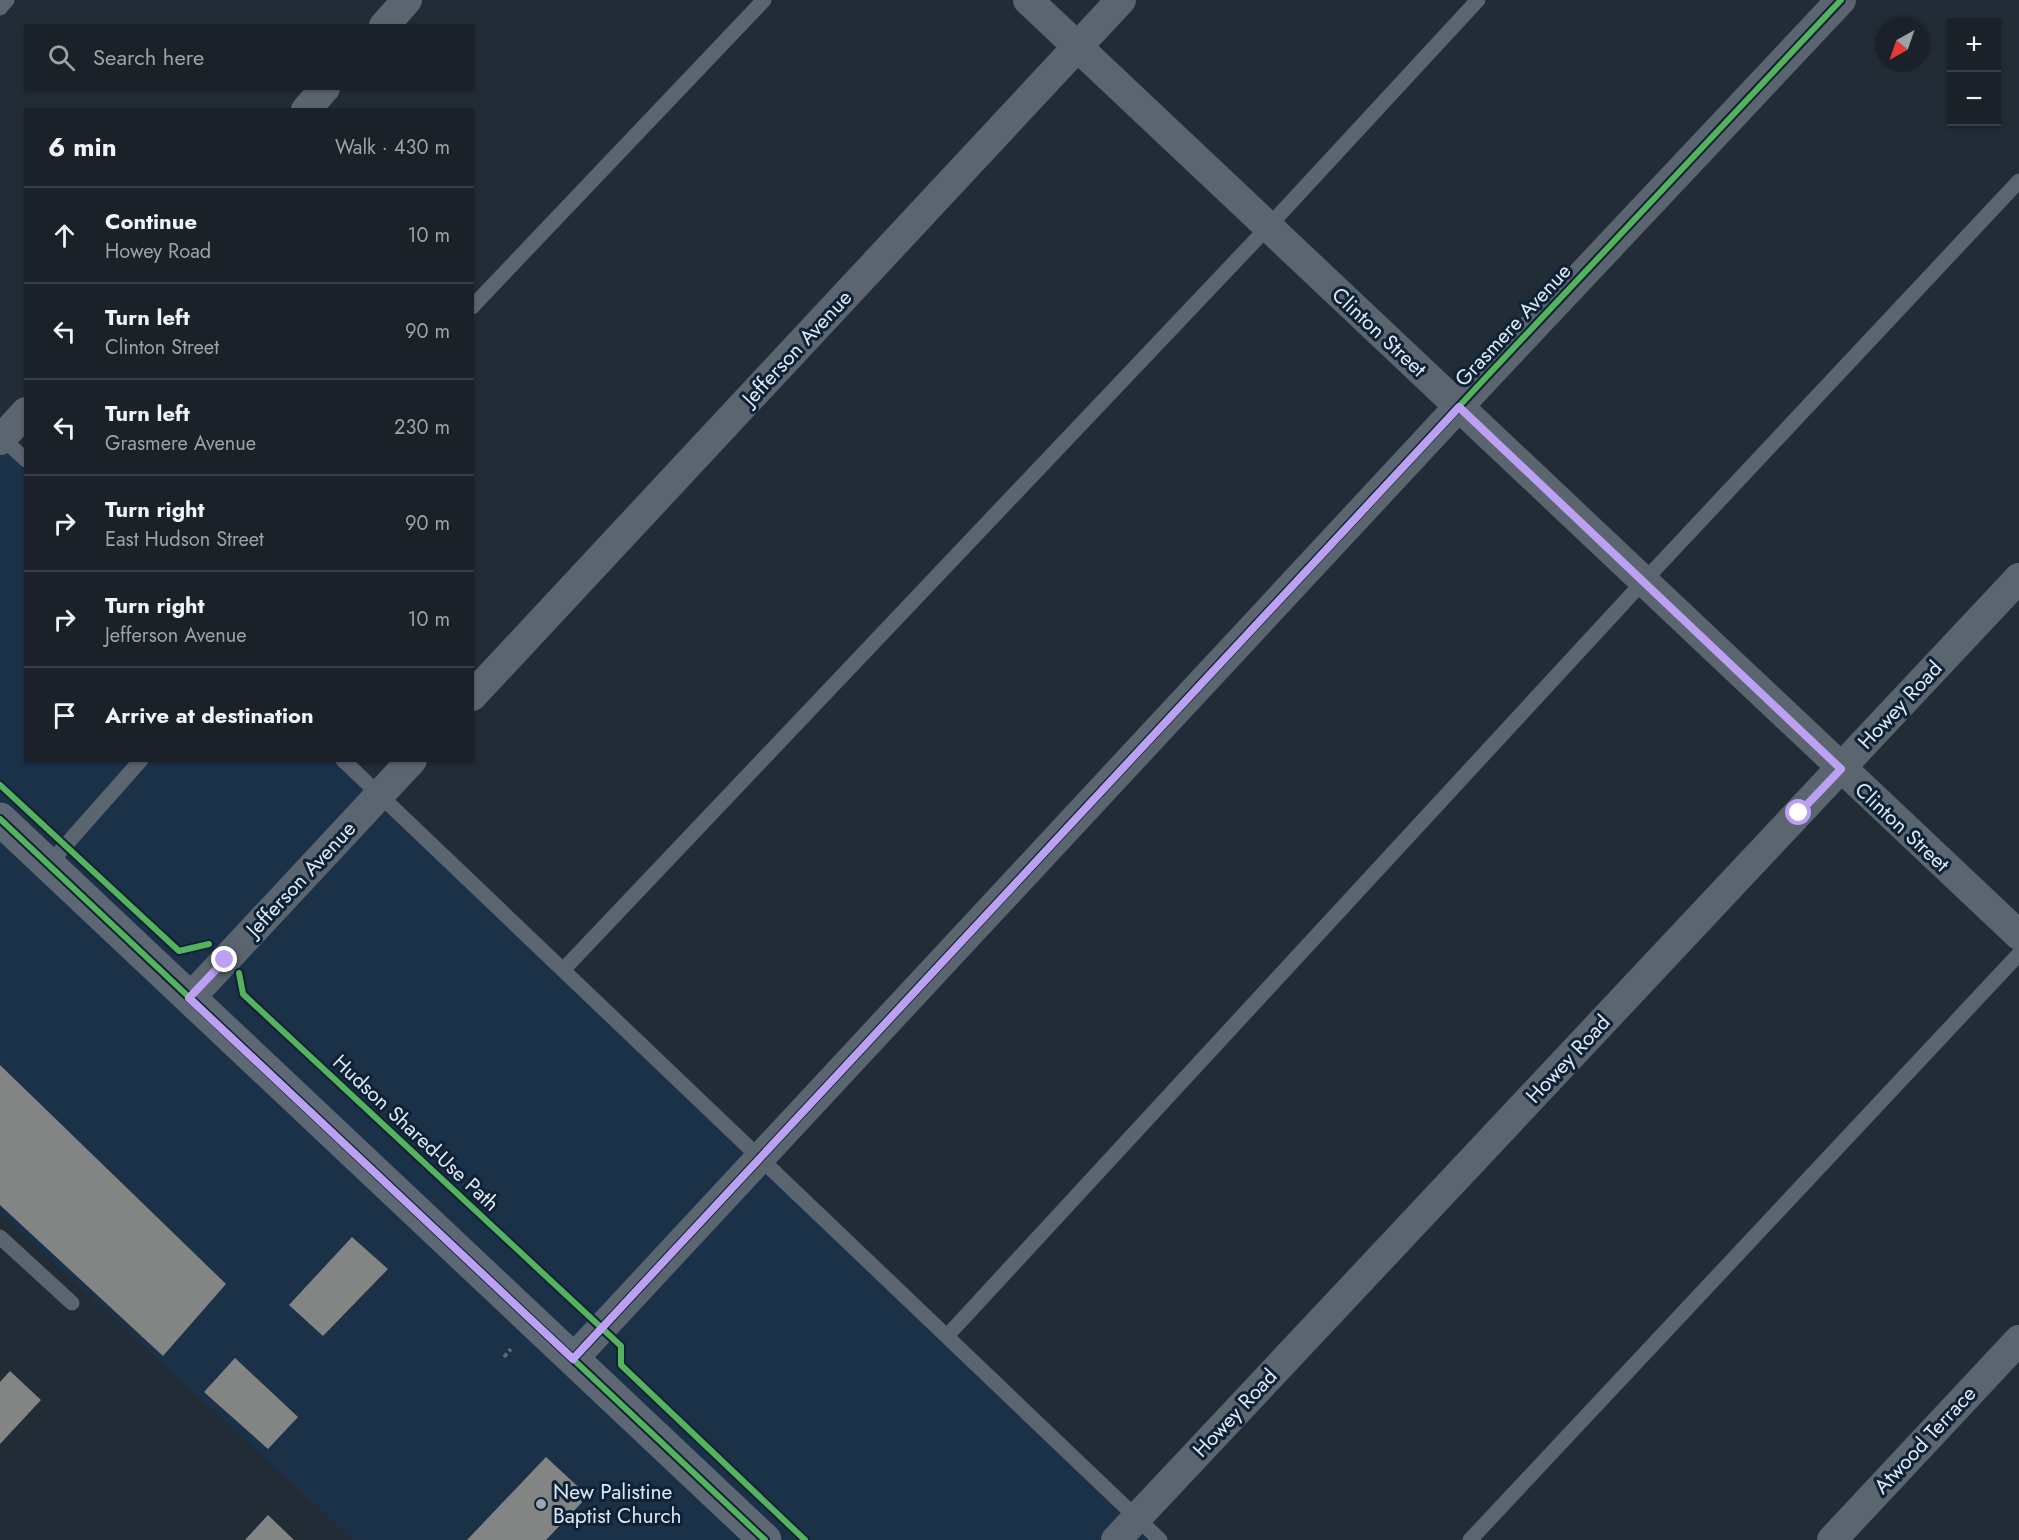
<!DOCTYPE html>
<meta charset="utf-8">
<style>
body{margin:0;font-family:Jost,sans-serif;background:#272e35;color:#f1f3f6}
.controls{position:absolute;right:18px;top:18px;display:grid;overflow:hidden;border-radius:0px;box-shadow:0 2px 4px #0004}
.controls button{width:54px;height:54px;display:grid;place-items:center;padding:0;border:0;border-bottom:2px solid #383e46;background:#1a2129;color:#f1f3f6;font:30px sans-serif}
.compass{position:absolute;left:1875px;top:18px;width:54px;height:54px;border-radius:50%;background:#1a2129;box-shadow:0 2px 4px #0004;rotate:220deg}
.stop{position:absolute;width:18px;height:18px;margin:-14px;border:4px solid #bca0f2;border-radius:50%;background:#fff}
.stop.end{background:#bca0f2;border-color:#fff;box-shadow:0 2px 6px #0008}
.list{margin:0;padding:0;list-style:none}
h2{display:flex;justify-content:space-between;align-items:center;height:78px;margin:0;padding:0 24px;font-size:26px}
h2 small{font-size:20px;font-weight:400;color:#9fa3a8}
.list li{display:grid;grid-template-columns:39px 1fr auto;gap:18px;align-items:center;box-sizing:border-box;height:96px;padding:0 24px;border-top:2px solid #383e46}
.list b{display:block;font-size:22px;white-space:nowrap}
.list p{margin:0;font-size:20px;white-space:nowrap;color:#9fa3a8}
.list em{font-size:20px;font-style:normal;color:#9fa3a8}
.icon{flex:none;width:33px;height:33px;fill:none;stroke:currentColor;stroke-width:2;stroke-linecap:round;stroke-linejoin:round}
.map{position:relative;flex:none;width:2019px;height:1540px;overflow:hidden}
.search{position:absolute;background:#1a2129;box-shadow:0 2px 4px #0004;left:24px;top:24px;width:450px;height:66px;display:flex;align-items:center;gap:15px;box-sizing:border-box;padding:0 21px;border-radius:0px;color:#9fa3a8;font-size:22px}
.panel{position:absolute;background:#1a2129;box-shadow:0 2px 4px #0004;left:24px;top:108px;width:450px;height:654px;border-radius:0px}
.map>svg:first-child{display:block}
</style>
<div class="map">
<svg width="2019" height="1540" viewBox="0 0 2019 1540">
<rect width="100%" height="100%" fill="#222c37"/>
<!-- built -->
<path fill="#1b3148" d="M 0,443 L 25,467 L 26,760 L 338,761 L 1160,1540 L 353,1540 L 0,1213 Z"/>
<!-- building -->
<path fill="#828583" d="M 0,1065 L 226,1284 L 163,1356 L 0,1205 Z
M 352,1237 L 388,1269 L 323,1336 L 289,1305 Z
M 235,1358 L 298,1417 L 268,1449 L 204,1392 Z
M 10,1371 L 41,1400 L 0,1444 L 0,1382 Z
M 546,1457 L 588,1496 L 546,1540 L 467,1540 Z
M 268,1515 L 294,1540 L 245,1540 Z"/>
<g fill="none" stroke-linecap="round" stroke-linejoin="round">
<!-- path -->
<path stroke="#606872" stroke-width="4" stroke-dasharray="4.5 3" stroke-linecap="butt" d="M 504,1357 L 511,1349"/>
<!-- lane -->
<path stroke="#5b6570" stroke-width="15" d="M 0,8 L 7,0
M 472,307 L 764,0
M 0,436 L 26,460
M 343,760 L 1160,1540
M 48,865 L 141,760
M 563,970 L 1268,227 L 1478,0
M 0,1237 L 72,1303
M 947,1336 L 1643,582 L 2019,181
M 1470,1540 L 2019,954"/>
<!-- street -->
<path stroke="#5b6570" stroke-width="30" d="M 1028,0 L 2019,935
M 384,26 L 407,0
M 306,110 L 325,88
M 0,440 L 26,412
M 472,696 L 1121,0
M 190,998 L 412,760
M 573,1359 L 1490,373 L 1841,0
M 1116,1540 L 2019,578
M 1832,1540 L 2019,1340"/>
<!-- secondary -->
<path stroke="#5d6874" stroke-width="33" d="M 0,819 L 765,1540"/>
<!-- cycleway casing -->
<g stroke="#0f2235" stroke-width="10">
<path id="cycleway" d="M 0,785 L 179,951 L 209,944
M 0,819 L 765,1540
M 239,973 L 243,994 L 621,1346 L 621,1365 L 805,1540
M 573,1359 L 1490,373 L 1841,0"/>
</g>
<!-- cycleway -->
<use href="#cycleway" stroke="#56b35d" stroke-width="6"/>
</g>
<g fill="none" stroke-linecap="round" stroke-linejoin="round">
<!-- route -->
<path stroke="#bca0f2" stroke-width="8" d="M 225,960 L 189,998 L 573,1359 L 1459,407 L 1841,769 L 1799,813"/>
</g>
<!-- markers -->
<circle fill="#9ca7b3" stroke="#0f2235" stroke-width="2" cx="541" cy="1504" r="6"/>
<g text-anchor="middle" stroke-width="6" stroke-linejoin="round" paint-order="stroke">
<!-- street labels -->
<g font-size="21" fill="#dde9f6" stroke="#0f2235">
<text transform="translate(1513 325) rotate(-47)" y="7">Grasmere Avenue</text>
<text transform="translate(1379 332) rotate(43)" y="7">Clinton Street</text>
<text transform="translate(797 348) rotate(-47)" y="7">Jefferson Avenue</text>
<text transform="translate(1900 705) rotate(-47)" y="7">Howey Road</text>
<text transform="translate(1902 827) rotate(43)" y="7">Clinton Street</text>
<text transform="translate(301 879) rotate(-47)" y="7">Jefferson Avenue</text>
<text transform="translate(1568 1059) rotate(-47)" y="7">Howey Road</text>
<text transform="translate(416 1133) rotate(43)" y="7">Hudson Shared-Use Path</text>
<text transform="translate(1235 1413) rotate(-47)" y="7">Howey Road</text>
<text transform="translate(1925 1440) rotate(-47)" y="7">Atwood Terrace</text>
</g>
<!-- poi labels -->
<g font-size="21" fill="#dde9f6" stroke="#0f2235" text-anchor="start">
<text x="553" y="1499">New Palistine<tspan x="553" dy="24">Baptist Church</tspan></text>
</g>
</g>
</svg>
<div class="controls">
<button>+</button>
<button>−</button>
</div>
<svg class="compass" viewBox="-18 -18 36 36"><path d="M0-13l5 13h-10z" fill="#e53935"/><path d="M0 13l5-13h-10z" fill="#9fa3a8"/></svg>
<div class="stop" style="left:1799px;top:813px"></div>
<div class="stop end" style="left:225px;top:960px"></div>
<div class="search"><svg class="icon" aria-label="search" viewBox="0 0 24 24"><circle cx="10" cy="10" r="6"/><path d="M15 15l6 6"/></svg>Search here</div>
<section class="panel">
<h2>6 min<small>Walk · 430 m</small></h2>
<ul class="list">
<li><svg class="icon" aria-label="ahead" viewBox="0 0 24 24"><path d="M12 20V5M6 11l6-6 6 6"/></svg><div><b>Continue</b><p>Howey Road</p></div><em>10 m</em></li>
<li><svg class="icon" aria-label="left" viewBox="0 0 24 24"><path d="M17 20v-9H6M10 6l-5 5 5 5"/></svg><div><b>Turn left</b><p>Clinton Street</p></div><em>90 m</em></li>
<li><svg class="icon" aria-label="left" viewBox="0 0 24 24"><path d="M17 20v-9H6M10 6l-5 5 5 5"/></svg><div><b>Turn left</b><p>Grasmere Avenue</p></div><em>230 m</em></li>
<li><svg class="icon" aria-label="right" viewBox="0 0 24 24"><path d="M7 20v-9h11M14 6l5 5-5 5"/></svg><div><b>Turn right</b><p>East Hudson Street</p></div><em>90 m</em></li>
<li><svg class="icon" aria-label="right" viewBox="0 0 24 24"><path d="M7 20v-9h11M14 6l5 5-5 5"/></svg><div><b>Turn right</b><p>Jefferson Avenue</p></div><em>10 m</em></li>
<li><svg class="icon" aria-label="arrive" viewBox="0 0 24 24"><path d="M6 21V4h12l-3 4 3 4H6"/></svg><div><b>Arrive at destination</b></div></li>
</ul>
</section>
</div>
